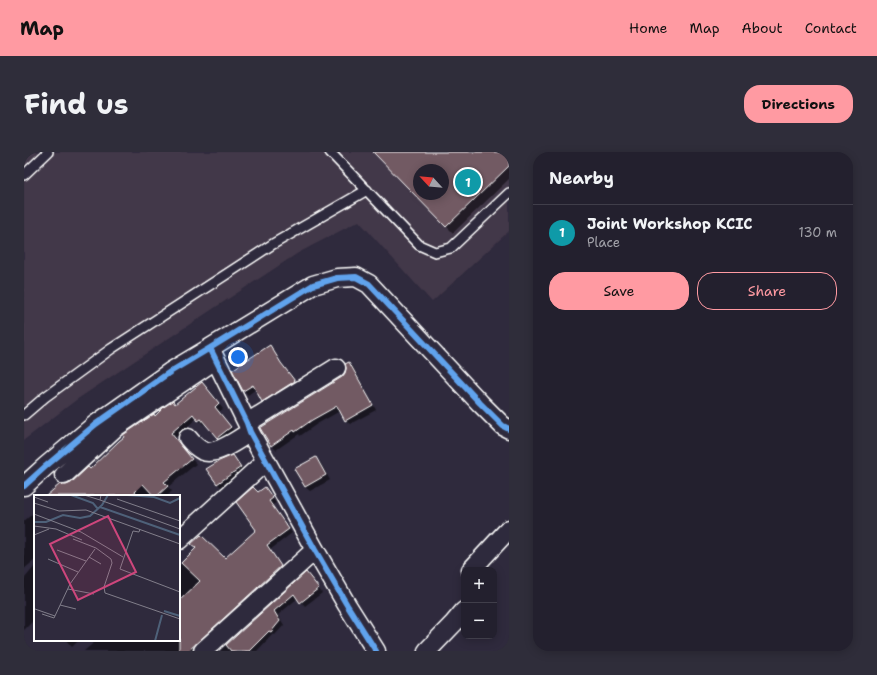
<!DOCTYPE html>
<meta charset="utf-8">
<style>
body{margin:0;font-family:"Shantell Sans",sans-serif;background:#2f2d3a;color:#f1f3f6}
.controls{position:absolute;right:12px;bottom:12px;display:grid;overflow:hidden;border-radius:8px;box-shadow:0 2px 10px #0003}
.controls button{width:36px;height:36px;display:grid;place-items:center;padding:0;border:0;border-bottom:1px solid #403e4a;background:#23202e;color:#f1f3f6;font:20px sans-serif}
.compass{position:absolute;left:389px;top:12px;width:36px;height:36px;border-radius:50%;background:#23202e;box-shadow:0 2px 10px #0003;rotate:296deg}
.you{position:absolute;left:214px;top:205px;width:14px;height:14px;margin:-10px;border:3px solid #fff;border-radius:50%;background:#1a73e8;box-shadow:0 0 0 6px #1a73e833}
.badge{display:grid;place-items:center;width:26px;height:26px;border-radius:50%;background:#ff9aa2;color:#fff;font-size:13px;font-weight:700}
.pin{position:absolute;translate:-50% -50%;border:2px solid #fff;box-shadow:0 1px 4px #0006}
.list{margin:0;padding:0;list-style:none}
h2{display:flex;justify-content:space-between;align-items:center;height:52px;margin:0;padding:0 16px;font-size:17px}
h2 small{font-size:13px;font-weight:400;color:#a3a3aa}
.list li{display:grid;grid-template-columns:26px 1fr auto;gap:12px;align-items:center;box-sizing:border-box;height:56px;padding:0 16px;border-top:1px solid #403e4a}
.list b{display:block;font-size:15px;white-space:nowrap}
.list p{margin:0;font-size:13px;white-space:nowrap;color:#a3a3aa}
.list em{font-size:13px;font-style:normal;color:#a3a3aa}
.actions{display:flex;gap:8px;padding:12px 16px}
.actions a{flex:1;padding:9px 0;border:1px solid #ff9aa2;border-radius:16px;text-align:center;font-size:14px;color:#ff9aa2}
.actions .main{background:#ff9aa2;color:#111}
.map{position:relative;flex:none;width:485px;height:499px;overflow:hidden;border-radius:16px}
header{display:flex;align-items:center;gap:24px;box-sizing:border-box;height:56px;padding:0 20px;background:#ff9aa2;color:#111}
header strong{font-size:19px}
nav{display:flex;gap:22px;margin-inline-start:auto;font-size:14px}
.intro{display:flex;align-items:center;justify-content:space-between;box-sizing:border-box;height:96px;padding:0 24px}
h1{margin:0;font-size:28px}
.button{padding:10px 18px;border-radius:16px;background:#ff9aa2;color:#111;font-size:14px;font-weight:700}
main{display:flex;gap:24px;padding:0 24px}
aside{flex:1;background:#23202e;border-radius:16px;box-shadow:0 2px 10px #0003}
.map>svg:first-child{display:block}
</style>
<header>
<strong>Map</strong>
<nav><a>Home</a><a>Map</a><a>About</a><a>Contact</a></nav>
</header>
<div class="intro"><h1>Find us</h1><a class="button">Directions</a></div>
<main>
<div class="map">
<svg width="485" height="499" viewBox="0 0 485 499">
<rect width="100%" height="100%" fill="#2f2a3d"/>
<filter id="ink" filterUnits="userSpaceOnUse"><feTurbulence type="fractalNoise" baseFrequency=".025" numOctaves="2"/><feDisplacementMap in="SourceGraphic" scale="8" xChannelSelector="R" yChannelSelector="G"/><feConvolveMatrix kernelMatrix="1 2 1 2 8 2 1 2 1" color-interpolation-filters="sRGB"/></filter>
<g filter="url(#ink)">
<!-- built -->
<path fill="#433849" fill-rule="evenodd" d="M 0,0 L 485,0 L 485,79 L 408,150 L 335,69 L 274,101 L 166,172 L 52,248 L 0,288 ZM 395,18 L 419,18 L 419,42 L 395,42 Z"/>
<!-- shadow -->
<path fill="#0007" fill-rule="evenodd" d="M 350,0 L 485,0 L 485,27 L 429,81 ZM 395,18 L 419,18 L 419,42 L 395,42 Z
M 246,194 L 250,199 L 261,217 L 274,234 L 243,253 L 238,249 L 232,237 L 224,243 L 220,238 Z
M 325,211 L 329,215 L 352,258 L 326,272 L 321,268 L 316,259 L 293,272 L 276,284 L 275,282 L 252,298 L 248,294 L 237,276 L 318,226 L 322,221 Z
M 183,236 L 199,257 L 195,260 L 211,280 L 199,290 L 182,271 L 180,273 L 173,266 L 151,286 L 172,312 L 144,335 L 148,339 L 143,344 L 23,344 L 43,334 L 66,319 L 131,265 Z
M 209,304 L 213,308 L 221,320 L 198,336 L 193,331 Z
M 291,306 L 296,310 L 306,328 L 286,339 L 281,335 Z
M 234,341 L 245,341 L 252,351 L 248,353 L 268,381 L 246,398 L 260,419 L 173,499 L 60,499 L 73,488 L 155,488 L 155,414 L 173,396 L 201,408 L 234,378 Z
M 11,360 L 11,408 L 0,417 L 0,369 Z
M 155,365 L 164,375 L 155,383 Z
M 11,414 L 11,467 L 0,478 L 0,427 Z
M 282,421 L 298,441 L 281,454 L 274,446 L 254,463 L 260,473 L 251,483 L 249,482 L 233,499 L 196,499 Z
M 42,488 L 55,488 L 48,495 Z"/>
<!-- building -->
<path fill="#725a64" stroke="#fff" fill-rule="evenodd" d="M 349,0 L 485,0 L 485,14 L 422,75 ZM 395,18 L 419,18 L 419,42 L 395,42 Z
M 246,193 L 257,211 L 271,229 L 238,250 L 229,233 L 219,239 L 208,218 L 223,208 Z
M 325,210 L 349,253 L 321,269 L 313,254 L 288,268 L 271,280 L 270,278 L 247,294 L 236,276 L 318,225 L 321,221 L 322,216 L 321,212 Z
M 178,230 L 195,251 L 191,255 L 207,275 L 193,286 L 177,267 L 174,269 L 169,262 L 147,281 L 168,307 L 140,330 L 144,334 L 133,344 L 130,344 L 119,332 L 107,344 L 22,344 L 36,332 L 42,333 L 47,331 L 64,315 L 66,317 L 95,289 L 100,285 L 99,283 L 130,262 L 131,264 L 141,254 L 149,249 L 151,252 Z
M 209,303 L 217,315 L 193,332 L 182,317 L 195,309 Z
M 292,305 L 302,323 L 281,335 L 270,317 Z
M 229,335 L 234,340 L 241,335 L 249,346 L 245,349 L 265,377 L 243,393 L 257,414 L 164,499 L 155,499 L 155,449 L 176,429 L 157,411 L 172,396 L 167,392 L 177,383 L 201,406 L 232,378 L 212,350 Z
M 282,420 L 295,436 L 276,451 L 270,442 L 250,459 L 256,469 L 247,480 L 245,479 L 225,499 L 207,499 L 202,493 Z"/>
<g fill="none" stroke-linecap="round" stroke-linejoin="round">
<!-- service casing -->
<g stroke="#fff" stroke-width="12">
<path id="service" d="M 306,0 L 395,93 L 411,100 L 427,96 L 485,41
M 0,23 L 24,0
M 0,263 L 21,245 L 87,197 L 249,92 L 343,38"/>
</g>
<!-- minor casing -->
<g stroke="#fff" stroke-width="21">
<path id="minor" d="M 223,271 L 312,216
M 164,286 C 168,291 173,296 179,299 C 192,304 215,287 226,280
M 40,323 L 92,275 L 191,208
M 0,334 L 22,314 L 72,272 L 146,220 L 186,196
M 155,388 L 242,309
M 447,418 L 485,377
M 179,499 L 291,398
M 352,499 L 323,453 L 291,398 L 226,280 L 223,271 L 186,196 L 289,133 L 313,126 L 332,125 L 345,132 L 456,251 L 479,274 L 485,277
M 403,499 L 430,471 L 440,459"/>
</g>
<!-- service -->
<use href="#service" stroke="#2f2a3d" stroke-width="9"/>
<!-- minor -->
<use href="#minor" stroke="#2f2a3d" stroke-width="18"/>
<!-- cycleway casing -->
<g stroke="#2f2a3d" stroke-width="8">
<path id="cycleway" d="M 0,334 L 22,314 L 72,272 L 146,220 L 186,196
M 352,499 L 323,453 L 291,398 L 226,280 L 223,271 L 186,196 L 289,133 L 313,126 L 332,125 L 345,132 L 456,251 L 479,274 L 485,277"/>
</g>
<!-- cycleway -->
<use href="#cycleway" stroke="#60a3ed" stroke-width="6"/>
</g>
</g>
<!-- overview -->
<g transform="translate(10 343)">
<rect width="146" height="146" fill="#2f2a3d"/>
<path fill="none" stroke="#4e6179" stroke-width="2" d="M 37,0 L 59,8 L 64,14M 93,0 L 120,2 L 136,8 L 146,3M 66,12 L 146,40M 0,27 L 12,27 L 29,20 L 46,23 L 56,21 L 68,10 L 74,0M 130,116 L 146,121M 121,146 L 128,120"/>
<path fill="none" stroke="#827f8b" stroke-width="1" d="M 50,0 L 66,5M 67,0 L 66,5 L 146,34M 0,2 L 14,7M 83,4 L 146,26M 0,8 L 25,16 L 52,15 L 146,49M 0,19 L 47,37 L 89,62M 0,31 L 22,34 L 48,45M 106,34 L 105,37 L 99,36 L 86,74 L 146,97M 0,40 L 15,34M 39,44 L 62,53 L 77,64 L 78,68 L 70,92 L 71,98 L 146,124M 23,55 L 52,66M 55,62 L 67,69M 14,64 L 44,77M 34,94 L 60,99M 26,110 L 42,114M 1,114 L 21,121M 8,119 L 20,123 L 36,89 L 61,54"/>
<path fill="#ce467c" fill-opacity="0.15" stroke="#ce467c" stroke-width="2" d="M 74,21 L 102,77 L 44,105 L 16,49 Z"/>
<rect width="146" height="146" fill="none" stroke="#fff" stroke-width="2"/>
</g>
</svg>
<div class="controls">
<button>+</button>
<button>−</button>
</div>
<svg class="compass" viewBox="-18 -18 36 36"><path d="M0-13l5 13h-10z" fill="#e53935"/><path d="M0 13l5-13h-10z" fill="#a3a3aa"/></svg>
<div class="you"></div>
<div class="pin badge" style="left:444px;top:30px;background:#0f9aa8">1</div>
</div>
<aside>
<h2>Nearby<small></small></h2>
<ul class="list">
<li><span class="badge" style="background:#0f9aa8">1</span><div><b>Joint Workshop KCIC</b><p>Place</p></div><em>130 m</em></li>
</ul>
<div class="actions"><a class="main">Save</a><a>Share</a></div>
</aside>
</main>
